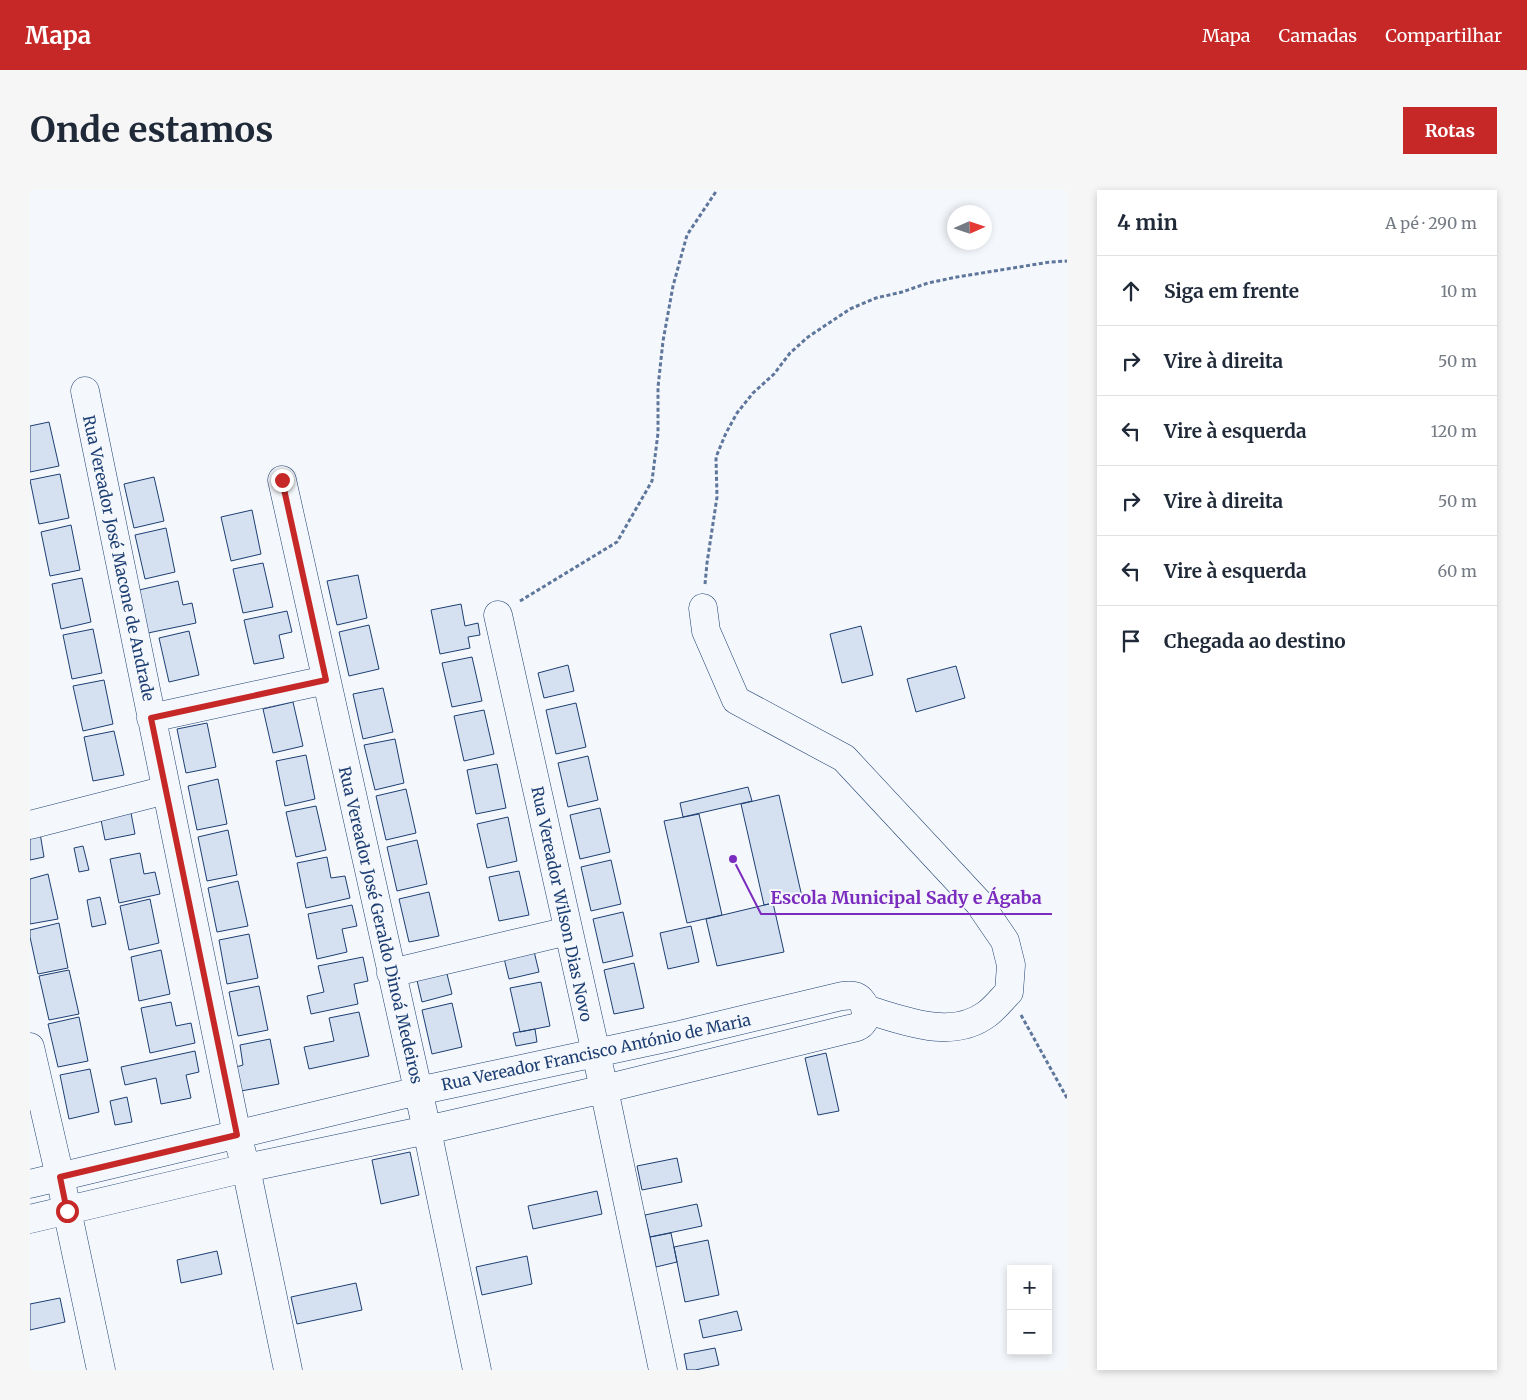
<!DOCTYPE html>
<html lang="pt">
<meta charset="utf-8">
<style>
body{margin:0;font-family:Merriweather,serif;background:#f6f6f7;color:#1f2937}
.controls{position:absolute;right:15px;bottom:15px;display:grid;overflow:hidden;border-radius:0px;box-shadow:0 2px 8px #0003}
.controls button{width:45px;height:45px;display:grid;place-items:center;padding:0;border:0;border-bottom:1px solid #e0e1e3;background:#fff;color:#1f2937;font:25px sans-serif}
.compass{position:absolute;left:917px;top:15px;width:45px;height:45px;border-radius:50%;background:#fff;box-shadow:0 2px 8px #0003;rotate:87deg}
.stop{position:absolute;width:15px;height:15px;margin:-11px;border:4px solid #c62828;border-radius:50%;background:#fff}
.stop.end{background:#c62828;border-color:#fff;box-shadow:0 1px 5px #0008}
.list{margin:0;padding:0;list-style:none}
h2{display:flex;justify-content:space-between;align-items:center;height:65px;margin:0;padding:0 20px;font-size:21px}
h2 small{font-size:16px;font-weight:400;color:#747a83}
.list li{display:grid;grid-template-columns:32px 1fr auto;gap:15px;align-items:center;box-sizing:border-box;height:70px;padding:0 20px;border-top:1px solid #e0e1e3}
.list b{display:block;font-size:19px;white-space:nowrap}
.list em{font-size:16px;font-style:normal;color:#747a83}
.icon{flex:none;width:28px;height:28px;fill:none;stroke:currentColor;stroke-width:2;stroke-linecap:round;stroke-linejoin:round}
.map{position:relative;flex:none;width:1037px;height:1180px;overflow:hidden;border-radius:0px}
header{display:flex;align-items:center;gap:30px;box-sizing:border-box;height:70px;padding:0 25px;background:#c62828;color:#fff}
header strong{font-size:24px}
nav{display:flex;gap:28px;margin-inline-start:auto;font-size:18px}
.intro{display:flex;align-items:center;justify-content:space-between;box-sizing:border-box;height:120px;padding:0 30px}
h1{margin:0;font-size:35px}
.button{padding:12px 22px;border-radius:0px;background:#c62828;color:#fff;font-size:18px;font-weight:700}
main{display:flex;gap:30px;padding:0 30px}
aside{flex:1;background:#fff;border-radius:0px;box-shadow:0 2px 8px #0003}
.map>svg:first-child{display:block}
</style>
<header>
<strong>Mapa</strong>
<nav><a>Mapa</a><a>Camadas</a><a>Compartilhar</a></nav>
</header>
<div class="intro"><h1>Onde estamos</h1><a class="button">Rotas</a></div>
<main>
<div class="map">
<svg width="1037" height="1180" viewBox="0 0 1037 1180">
<rect width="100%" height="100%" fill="#f4f7fb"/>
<!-- building -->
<path fill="#d5e0f0" stroke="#1d3f73" d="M 19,232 L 29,276 L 0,282 L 0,236 Z
M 30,284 L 39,328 L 9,334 L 0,290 Z
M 124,287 L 134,331 L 104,338 L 94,294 Z
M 222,320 L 231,364 L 201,371 L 191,327 Z
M 41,335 L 50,380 L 20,386 L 11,342 Z
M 136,338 L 145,382 L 115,389 L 105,345 Z
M 233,373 L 243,417 L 213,423 L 203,379 Z
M 328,385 L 337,428 L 307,435 L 297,391 Z
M 52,388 L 61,432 L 31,439 L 22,394 Z
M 148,391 L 153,415 L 162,413 L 166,433 L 118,443 L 109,400 Z
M 431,414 L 435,436 L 448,433 L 450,445 L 438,447 L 440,458 L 410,464 L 401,420 Z
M 257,421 L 262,442 L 249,445 L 254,468 L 224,474 L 214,430 Z
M 339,435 L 349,479 L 319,486 L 309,442 Z
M 831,436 L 843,485 L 812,493 L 800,444 Z
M 63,439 L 72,483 L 42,489 L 33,445 Z
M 159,441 L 169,485 L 139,492 L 129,448 Z
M 442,467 L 452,511 L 422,517 L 412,473 Z
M 538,475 L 544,501 L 514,508 L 508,483 Z
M 926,476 L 935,508 L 886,522 L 877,489 Z
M 74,490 L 83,534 L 53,541 L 43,496 Z
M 353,498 L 363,542 L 333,549 L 323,504 Z
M 263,512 L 273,556 L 243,563 L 233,519 Z
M 546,513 L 556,557 L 526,564 L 516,520 Z
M 454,520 L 464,564 L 434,571 L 424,526 Z
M 177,533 L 186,577 L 156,583 L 147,539 Z
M 84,541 L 94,585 L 63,591 L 54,547 Z
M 365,549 L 374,593 L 345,600 L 334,555 Z
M 276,565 L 285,609 L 255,616 L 246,571 Z
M 558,566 L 568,610 L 538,617 L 528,573 Z
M 467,574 L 476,618 L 446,624 L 437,580 Z
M 188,589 L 197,634 L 167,640 L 158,596 Z
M 718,597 L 722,611 L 653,627 L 650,613 Z
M 376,599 L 386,643 L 356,650 L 346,606 Z
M 749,605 L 772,707 L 734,715 L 711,614 Z
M 286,616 L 296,660 L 266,667 L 256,622 Z
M 570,618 L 580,662 L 550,669 L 540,625 Z
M 101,623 L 105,644 L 75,650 L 71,630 Z
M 669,624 L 692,725 L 657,733 L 634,631 Z
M 478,627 L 487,671 L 457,678 L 447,634 Z
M 198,640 L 207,685 L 177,691 L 168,647 Z
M 10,643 L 14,667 L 0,670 L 0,646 Z
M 387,650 L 397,694 L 367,701 L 357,657 Z
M 53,656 L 59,680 L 49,682 L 44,658 Z
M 110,663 L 114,684 L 125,682 L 130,704 L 89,713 L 80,669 Z
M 297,667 L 301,688 L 315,686 L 320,708 L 276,718 L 267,673 Z
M 581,670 L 591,714 L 561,721 L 551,677 Z
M 489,681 L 499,725 L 469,731 L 459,687 Z
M 18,684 L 28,729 L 0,734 L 0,689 Z
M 208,691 L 218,736 L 187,742 L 178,698 Z
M 399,702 L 409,746 L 379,752 L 369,709 Z
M 70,707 L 76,734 L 62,737 L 57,710 Z
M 120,709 L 129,753 L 99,760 L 90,716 Z
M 743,713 L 754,762 L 687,776 L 676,729 Z
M 322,715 L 327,736 L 312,739 L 317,762 L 287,769 L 278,724 Z
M 593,722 L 603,766 L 573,773 L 563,729 Z
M 29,733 L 38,778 L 8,784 L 0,747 L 0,740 Z
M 661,736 L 669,772 L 638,779 L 630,743 Z
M 219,744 L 228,788 L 197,794 L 189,750 Z
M 503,757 L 509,782 L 479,789 L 473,764 Z
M 131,760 L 140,804 L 109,811 L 101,767 Z
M 333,767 L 338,791 L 324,794 L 328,814 L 281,824 L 277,806 L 294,802 L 288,776 Z
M 604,773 L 614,818 L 584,824 L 574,780 Z
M 39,780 L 49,824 L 19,830 L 9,786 Z
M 416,780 L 422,804 L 392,812 L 386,786 Z
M 511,792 L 520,836 L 490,842 L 480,798 Z
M 229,796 L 238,840 L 208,846 L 199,802 Z
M 141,812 L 146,836 L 161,833 L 165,853 L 120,863 L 111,818 Z
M 422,813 L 432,857 L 402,864 L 392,820 Z
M 329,822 L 339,866 L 279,879 L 274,857 L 304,851 L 299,828 Z
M 49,827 L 58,871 L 28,877 L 18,834 Z
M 505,839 L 507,852 L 486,856 L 483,843 Z
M 240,849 L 249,894 L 211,901 L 206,877 L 213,875 L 210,855 Z
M 165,861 L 169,882 L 156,885 L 161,908 L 131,914 L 126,888 L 95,895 L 91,877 Z
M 796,863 L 809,921 L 788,925 L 775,868 Z
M 60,879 L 69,922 L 39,929 L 30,885 Z
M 97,907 L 102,932 L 85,935 L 80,911 Z
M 380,962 L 389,1005 L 351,1014 L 342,970 Z
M 647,968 L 652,992 L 612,1000 L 607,976 Z
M 567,1001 L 572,1024 L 503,1039 L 498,1016 Z
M 667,1014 L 672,1036 L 620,1047 L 615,1025 Z
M 641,1043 L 647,1072 L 626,1077 L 620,1047 Z
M 678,1050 L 689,1105 L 655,1112 L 644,1057 Z
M 187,1061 L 192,1084 L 151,1093 L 147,1070 Z
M 497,1066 L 502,1094 L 452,1105 L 446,1077 Z
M 326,1093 L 332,1120 L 267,1134 L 261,1107 Z
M 30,1108 L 35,1132 L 0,1140 L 0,1114 Z
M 707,1121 L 712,1140 L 673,1148 L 669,1130 Z
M 685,1158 L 689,1175 L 665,1180 L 657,1180 L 654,1164 Z"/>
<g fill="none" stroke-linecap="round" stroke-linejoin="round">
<!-- minor casing -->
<g stroke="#1d3f73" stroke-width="29">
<path id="minor" d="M 55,201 L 207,945 L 216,978 L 258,1180
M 252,290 L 397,940 L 447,1180
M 673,418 L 676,441 L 706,510 L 814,568 L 949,713 L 975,751 L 981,775 L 979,802 C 972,809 965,818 957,824 C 921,851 873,830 835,819
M 468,425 L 574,899 L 633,1180
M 121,528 L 296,490
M 0,635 L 136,600
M 361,783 L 538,741
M 0,857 L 30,987 L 71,1180
M 0,994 L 388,901 L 645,846 L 812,806 C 815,806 820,805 824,806 C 834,808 840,824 833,832 C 830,837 824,838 819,839 L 574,899 L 397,940 L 216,978 L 0,1029"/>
</g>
<!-- path -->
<path stroke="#5e769c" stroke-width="3" stroke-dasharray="4 2.5" stroke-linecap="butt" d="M 675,394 L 677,373 L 687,307 L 686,267 L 696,243 L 707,223 L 723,203 L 744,184 L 760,163 L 778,147 L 820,119 L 846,108 L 872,102 L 898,93 L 927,87 L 1020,72 L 1037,71
M 490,411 L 587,352 L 622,291 L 628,243 L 628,197 L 633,151 L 643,96 L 657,45 L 687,0
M 991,825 L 1037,908"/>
<!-- minor -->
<use href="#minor" stroke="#f4f7fb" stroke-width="28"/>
</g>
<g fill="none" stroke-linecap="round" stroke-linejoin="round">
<!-- route -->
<path stroke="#c62828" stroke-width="6" d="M 37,1021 L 30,987 L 207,945 L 121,528 L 296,490 L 252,290"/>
</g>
<g text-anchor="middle" stroke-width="4" stroke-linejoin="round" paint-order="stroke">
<!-- street labels -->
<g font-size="16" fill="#1d3f73" stroke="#f4f7fb">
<text transform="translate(89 368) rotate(78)" y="6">Rua Vereador José Macone de Andrade</text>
<text transform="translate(532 714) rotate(78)" y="6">Rua Vereador Wilson Dias Novo</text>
<text transform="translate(351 735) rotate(77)" y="6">Rua Vereador José Geraldo Dinoá Medeiros</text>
<text transform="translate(566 862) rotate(-12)" y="6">Rua Vereador Francisco António de Maria</text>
</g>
</g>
<!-- callouts -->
<path fill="none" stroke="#7b2cbf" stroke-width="2" d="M703 669L731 724H1022"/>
<circle fill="#7b2cbf" stroke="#f4f7fb" stroke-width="2" cx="703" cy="669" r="5"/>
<g font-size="18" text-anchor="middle" font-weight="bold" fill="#7b2cbf" stroke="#f4f7fb" stroke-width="4" stroke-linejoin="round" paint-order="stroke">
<text x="876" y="714">Escola Municipal Sady e Ágaba</text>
</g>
</svg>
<div class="controls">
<button>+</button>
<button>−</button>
</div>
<svg class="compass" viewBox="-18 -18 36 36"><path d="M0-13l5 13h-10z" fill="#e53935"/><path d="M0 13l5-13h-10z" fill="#747a83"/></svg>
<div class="stop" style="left:37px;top:1021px"></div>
<div class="stop end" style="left:252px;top:290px"></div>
</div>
<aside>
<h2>4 min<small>A pé · 290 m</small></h2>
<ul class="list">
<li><svg class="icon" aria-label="ahead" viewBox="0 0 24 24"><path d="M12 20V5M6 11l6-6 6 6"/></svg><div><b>Siga em frente</b></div><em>10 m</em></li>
<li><svg class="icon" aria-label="right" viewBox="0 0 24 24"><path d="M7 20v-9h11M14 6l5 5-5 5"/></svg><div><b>Vire à direita</b></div><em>50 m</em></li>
<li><svg class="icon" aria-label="left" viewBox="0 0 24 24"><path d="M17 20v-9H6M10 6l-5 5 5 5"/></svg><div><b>Vire à esquerda</b></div><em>120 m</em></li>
<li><svg class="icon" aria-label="right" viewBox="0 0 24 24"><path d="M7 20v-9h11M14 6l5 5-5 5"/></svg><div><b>Vire à direita</b></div><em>50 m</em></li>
<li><svg class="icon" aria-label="left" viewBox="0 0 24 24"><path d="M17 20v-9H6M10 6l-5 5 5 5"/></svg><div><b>Vire à esquerda</b></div><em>60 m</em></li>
<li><svg class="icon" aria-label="arrive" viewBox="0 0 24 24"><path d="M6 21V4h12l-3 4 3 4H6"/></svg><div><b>Chegada ao destino</b></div></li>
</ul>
</aside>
</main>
